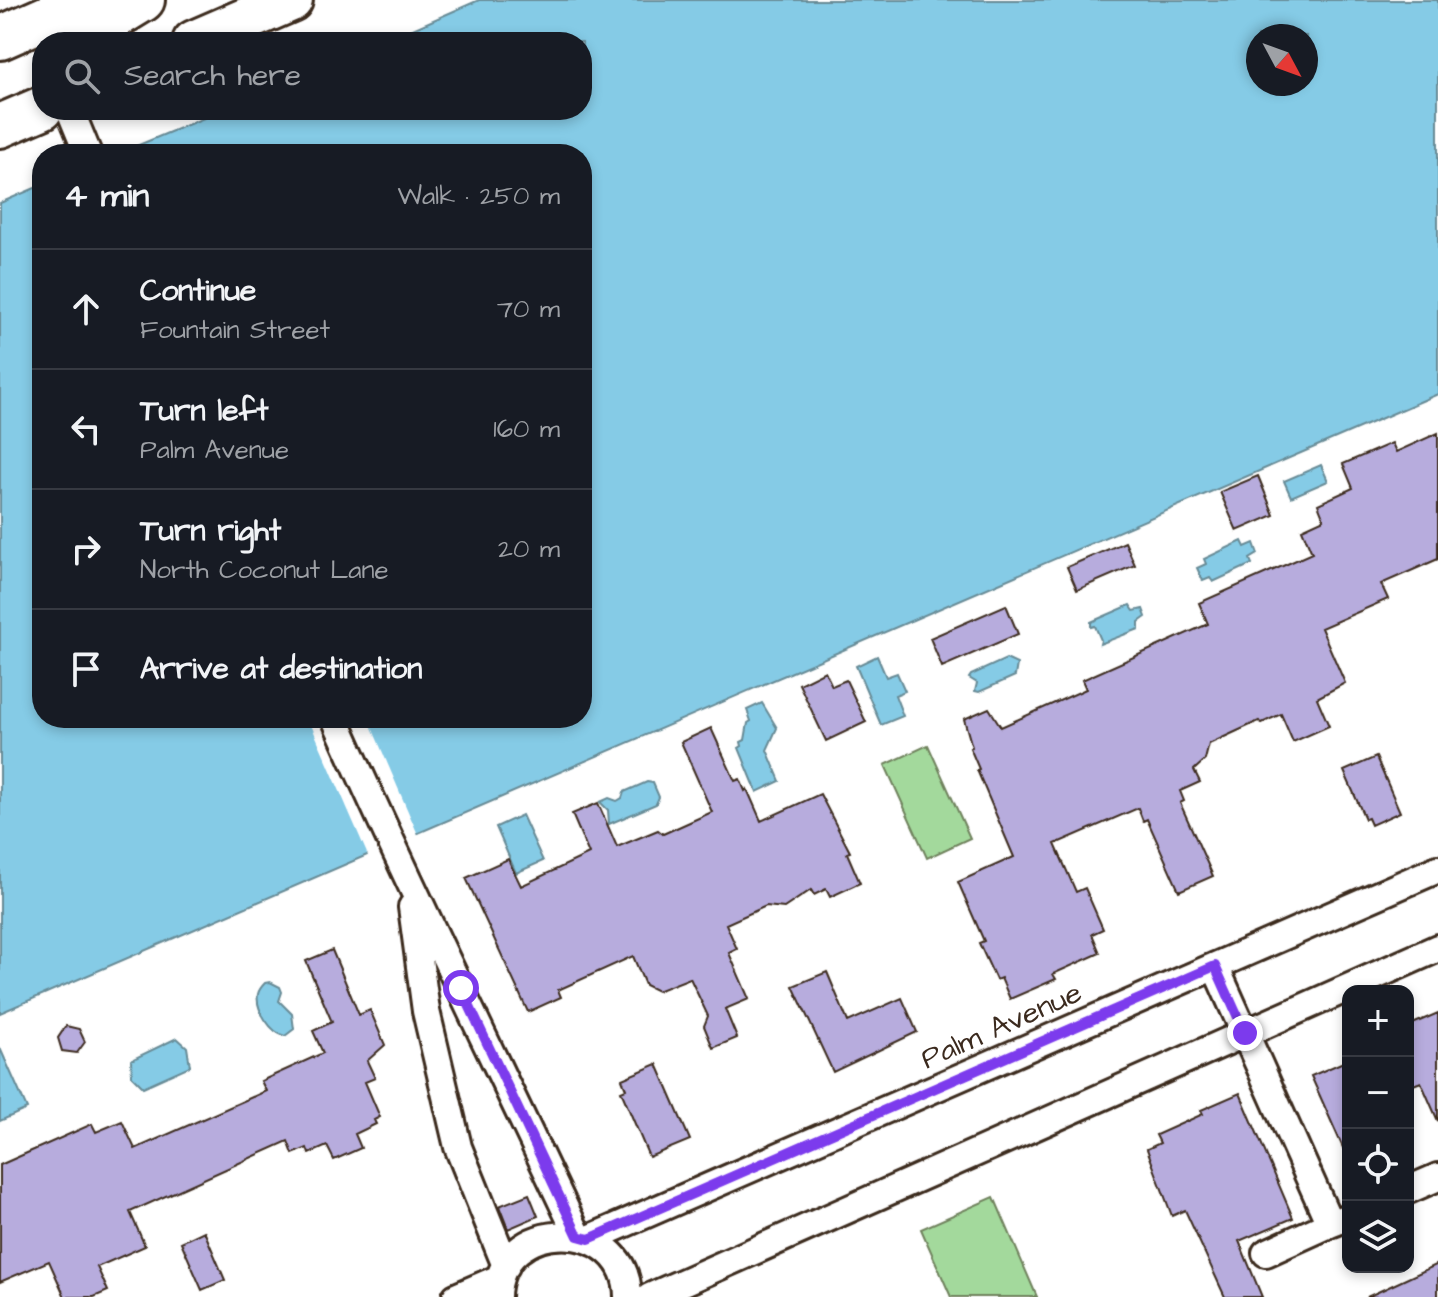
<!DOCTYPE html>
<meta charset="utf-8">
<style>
body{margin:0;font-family:"Architects Daughter",sans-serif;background:#20242c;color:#f1f3f6}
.controls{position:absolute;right:24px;bottom:24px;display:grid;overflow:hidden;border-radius:16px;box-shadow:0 4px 12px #0003}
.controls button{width:72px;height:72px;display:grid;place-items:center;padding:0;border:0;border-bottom:2px solid #363941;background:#171b24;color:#f1f3f6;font:40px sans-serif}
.compass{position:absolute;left:1246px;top:24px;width:72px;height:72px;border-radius:50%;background:#171b24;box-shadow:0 4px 12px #0003;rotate:131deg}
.stop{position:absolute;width:24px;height:24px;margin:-18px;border:6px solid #7c3aed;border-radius:50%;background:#fff}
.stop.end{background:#7c3aed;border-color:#fff;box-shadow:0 2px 8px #0008}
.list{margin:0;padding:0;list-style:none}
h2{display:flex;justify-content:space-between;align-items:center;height:104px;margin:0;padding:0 32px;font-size:34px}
h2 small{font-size:26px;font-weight:400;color:#9ea1a6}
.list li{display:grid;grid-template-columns:52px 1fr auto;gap:24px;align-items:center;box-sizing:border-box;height:120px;padding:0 32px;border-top:2px solid #363941}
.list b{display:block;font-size:30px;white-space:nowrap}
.list p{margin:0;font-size:26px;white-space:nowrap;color:#9ea1a6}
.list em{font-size:26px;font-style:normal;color:#9ea1a6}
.icon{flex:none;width:44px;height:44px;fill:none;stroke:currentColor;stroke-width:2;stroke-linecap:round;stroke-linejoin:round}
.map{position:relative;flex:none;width:1438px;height:1297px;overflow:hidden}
.search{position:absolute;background:#171b24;box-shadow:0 4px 12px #0003;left:32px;top:32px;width:560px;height:88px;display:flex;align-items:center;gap:20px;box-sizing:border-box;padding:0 28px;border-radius:32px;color:#9ea1a6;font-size:30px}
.panel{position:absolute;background:#171b24;box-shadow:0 4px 12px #0003;left:32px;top:144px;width:560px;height:584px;border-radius:32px}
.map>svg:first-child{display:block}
</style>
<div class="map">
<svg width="1438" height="1297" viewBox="0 0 1438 1297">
<rect width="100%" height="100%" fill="#fff"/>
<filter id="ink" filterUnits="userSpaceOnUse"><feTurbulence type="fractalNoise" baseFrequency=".0125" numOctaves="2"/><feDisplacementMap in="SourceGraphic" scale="16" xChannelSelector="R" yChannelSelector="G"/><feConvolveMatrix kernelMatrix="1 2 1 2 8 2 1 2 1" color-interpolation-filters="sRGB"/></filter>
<g filter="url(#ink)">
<!-- green -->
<path fill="#a3d99c" stroke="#6f825d" stroke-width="2" d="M 928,745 L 970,838 L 927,858 L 885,765 Z
M 994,1197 L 1037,1297 L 1038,1297 L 951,1297 L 921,1229 Z"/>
<!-- water -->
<path fill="#85cbe6" stroke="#678b96" stroke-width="2" fill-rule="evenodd" d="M 479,0 L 1438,0 L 1438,394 L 0,1013 L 0,203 L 42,185 L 42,718 L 582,718 L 582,154 L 117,154 L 223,110 L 582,110 L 582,42 L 383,42 ZM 1258,36 L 1306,36 L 1306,84 L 1258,84 Z
M 1321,465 L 1328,481 L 1291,497 L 1284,481 Z
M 1242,541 L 1245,547 L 1254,543 L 1258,554 L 1250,559 L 1252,564 L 1213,582 L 1210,578 L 1203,581 L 1197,568 L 1206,564 L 1204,559 Z
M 1130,605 L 1134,611 L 1143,609 L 1146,617 L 1139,622 L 1139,629 L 1100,644 L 1101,640 L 1095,626 L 1091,627 L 1091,622 Z
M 877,656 L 886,677 L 897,673 L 905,691 L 895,695 L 903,716 L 881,725 L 856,666 Z
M 1006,659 L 1017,664 L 1015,676 L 979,692 L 975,691 L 977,683 L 969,678 L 971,675 Z
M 762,703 L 777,728 L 767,750 L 780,781 L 757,792 L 739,748 L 742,746 L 741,742 L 745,740 L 748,723 L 751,721 L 747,710 Z
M 647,782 L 653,783 L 659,797 L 656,804 L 609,824 L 608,810 L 600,802 L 609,798 L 617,801 L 622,798 L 624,792 Z
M 522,815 L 543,861 L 516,873 L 496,827 Z
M 270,982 L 280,987 L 282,992 L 279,1001 L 292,1014 L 294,1029 L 285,1036 C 271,1033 255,1009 258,994 C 259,989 262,986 265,983 Z
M 177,1038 L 187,1047 L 190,1066 L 143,1087 L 132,1076 L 131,1060 Z
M 0,1048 L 27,1109 L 0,1121 Z"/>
<!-- pier -->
<path fill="#fff" d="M 308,718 L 368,718 L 419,837 L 369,858 Z"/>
<!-- building -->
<path fill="#b7acdd" stroke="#3b2a1e" stroke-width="2" d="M 1438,433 L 1438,559 L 1381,584 L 1388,599 L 1321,628 L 1345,683 L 1317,698 L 1329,726 L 1293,742 L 1281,714 L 1262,723 L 1259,721 L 1209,744 L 1205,760 L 1194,770 L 1200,782 L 1180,791 L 1184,801 L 1180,803 L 1213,876 L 1179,891 L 1147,819 L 1143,821 L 1138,808 L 1055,844 L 1076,892 L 1085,888 L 1103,929 L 1092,934 L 1100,953 L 1053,974 L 1056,979 L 1010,999 L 1001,978 L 996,980 L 979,943 L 984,941 L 958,882 L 1014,857 L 977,770 L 979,769 L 970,748 L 972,747 L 964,719 L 989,708 L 1001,727 L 1086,689 L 1082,680 L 1208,624 L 1199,603 L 1312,553 L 1302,529 L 1324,519 L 1318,504 L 1353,488 L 1343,464 L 1392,443 L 1396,452 Z
M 1258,476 L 1274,515 L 1237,531 L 1220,492 Z
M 1125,542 L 1135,565 L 1077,590 L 1067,567 Z
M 1006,605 L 1018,634 L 942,667 L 930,638 Z
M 825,671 L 832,686 L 846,680 L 866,722 L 826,741 L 799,684 Z
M 711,728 L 735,781 L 740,779 L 745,791 L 747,789 L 761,821 L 820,794 L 850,852 L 847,853 L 860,883 L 830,897 L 826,889 L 814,895 L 811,890 L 784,908 L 766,906 L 726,924 L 737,949 L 729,953 L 749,999 L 725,1009 L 737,1038 L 713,1048 L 704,1026 L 708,1016 L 690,978 L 657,991 L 645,985 L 633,956 L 558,990 L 561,997 L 528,1012 L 466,878 L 508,859 L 521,886 L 589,854 L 572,814 L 598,803 L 617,847 L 658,830 L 663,834 L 712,812 L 681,742 Z
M 1376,757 L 1400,812 L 1371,825 L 1368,818 L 1365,819 L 1344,771 Z
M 332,950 L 359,1015 L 370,1010 L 385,1045 L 367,1061 L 375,1078 L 365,1082 L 380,1117 L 374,1120 L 376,1124 L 355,1134 L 361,1148 L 334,1160 L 327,1146 L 309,1154 L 307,1148 L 293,1154 L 288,1141 L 130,1212 L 145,1246 L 97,1267 L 108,1291 L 94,1297 L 65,1297 L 49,1261 L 0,1282 L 0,1165 L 92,1124 L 96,1132 L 122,1121 L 135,1149 L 266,1091 L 261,1081 L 323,1053 L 313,1031 L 332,1022 L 306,961 Z
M 827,972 L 848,1022 L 902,998 L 917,1032 L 833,1072 L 793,986 Z
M 1438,1013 L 1438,1121 L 1421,1082 L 1408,1087 L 1408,1026 Z
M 66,1026 L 79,1029 L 85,1042 L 77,1053 L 62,1051 L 58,1038 Z
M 1348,1060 L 1348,1159 L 1311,1076 Z
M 657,1064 L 690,1140 L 649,1157 L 621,1091 L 626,1089 L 622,1079 Z
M 1240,1093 L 1293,1218 L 1239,1241 L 1262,1297 L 1225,1297 L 1185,1210 L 1172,1216 L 1147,1149 L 1160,1143 L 1156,1135 L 1203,1114 L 1201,1110 Z
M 529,1194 L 538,1216 L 508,1229 L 499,1206 Z
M 204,1231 L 225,1280 L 202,1290 L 181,1242 Z
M 1438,1264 L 1438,1297 L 1367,1297 Z"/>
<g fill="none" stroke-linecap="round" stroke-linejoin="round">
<!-- minor casing -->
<g stroke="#3b2a1e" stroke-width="32">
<path id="minor" d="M 70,110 L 88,154
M 335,718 C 412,893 497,1063 578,1236
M 412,907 L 426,1011 L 458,1147 L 506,1266
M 1215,966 L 1330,1224 L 1348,1217
M 1408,1190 L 1438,1177
M 589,1239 L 1438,869
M 1266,1253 L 1330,1224
M 456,1297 L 500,1278
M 497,1297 C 498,1215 628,1215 628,1297
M 650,1297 L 1438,948"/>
</g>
<!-- trunk casing -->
<g stroke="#3b2a1e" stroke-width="48">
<path id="trunk" d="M 0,38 L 86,0
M 88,42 L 112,19 L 143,0
M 194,42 L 291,0
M 0,126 L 42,108"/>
</g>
<!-- minor -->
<use href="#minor" stroke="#fff" stroke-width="26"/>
<!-- trunk -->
<use href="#trunk" stroke="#fff" stroke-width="42"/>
</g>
</g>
<g fill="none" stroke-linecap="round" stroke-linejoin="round" filter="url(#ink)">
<!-- route -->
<path stroke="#7c3aed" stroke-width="10" d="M 461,988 L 578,1236 L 589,1239 L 1215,966 L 1245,1033"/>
</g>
<g text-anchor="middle" stroke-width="6" stroke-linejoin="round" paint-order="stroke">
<!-- street labels -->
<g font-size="30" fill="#3b2a1e" stroke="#fff">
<text transform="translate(1001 1025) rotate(-24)" y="10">Palm Avenue</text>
</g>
</g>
</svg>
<div class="controls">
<button>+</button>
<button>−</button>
<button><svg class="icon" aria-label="locate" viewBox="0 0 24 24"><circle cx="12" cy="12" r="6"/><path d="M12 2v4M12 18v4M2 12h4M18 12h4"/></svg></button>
<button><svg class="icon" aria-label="layers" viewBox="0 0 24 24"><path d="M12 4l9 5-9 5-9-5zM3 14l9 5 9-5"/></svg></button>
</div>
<svg class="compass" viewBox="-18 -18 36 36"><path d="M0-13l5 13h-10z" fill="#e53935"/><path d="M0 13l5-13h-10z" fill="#9ea1a6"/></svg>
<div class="stop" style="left:461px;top:988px"></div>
<div class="stop end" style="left:1245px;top:1033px"></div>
<div class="search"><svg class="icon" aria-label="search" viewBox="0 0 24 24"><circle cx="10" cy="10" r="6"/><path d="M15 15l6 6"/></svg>Search here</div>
<section class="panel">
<h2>4 min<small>Walk · 250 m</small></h2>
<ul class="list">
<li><svg class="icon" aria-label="ahead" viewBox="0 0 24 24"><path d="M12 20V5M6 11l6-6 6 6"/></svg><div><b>Continue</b><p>Fountain Street</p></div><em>70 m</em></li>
<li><svg class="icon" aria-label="left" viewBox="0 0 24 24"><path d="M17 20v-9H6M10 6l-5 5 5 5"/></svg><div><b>Turn left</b><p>Palm Avenue</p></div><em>160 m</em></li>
<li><svg class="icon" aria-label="right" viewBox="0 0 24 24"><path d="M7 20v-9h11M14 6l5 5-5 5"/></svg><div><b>Turn right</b><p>North Coconut Lane</p></div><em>20 m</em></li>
<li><svg class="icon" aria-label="arrive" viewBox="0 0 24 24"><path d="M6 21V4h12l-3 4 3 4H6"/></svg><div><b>Arrive at destination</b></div></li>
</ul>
</section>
</div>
